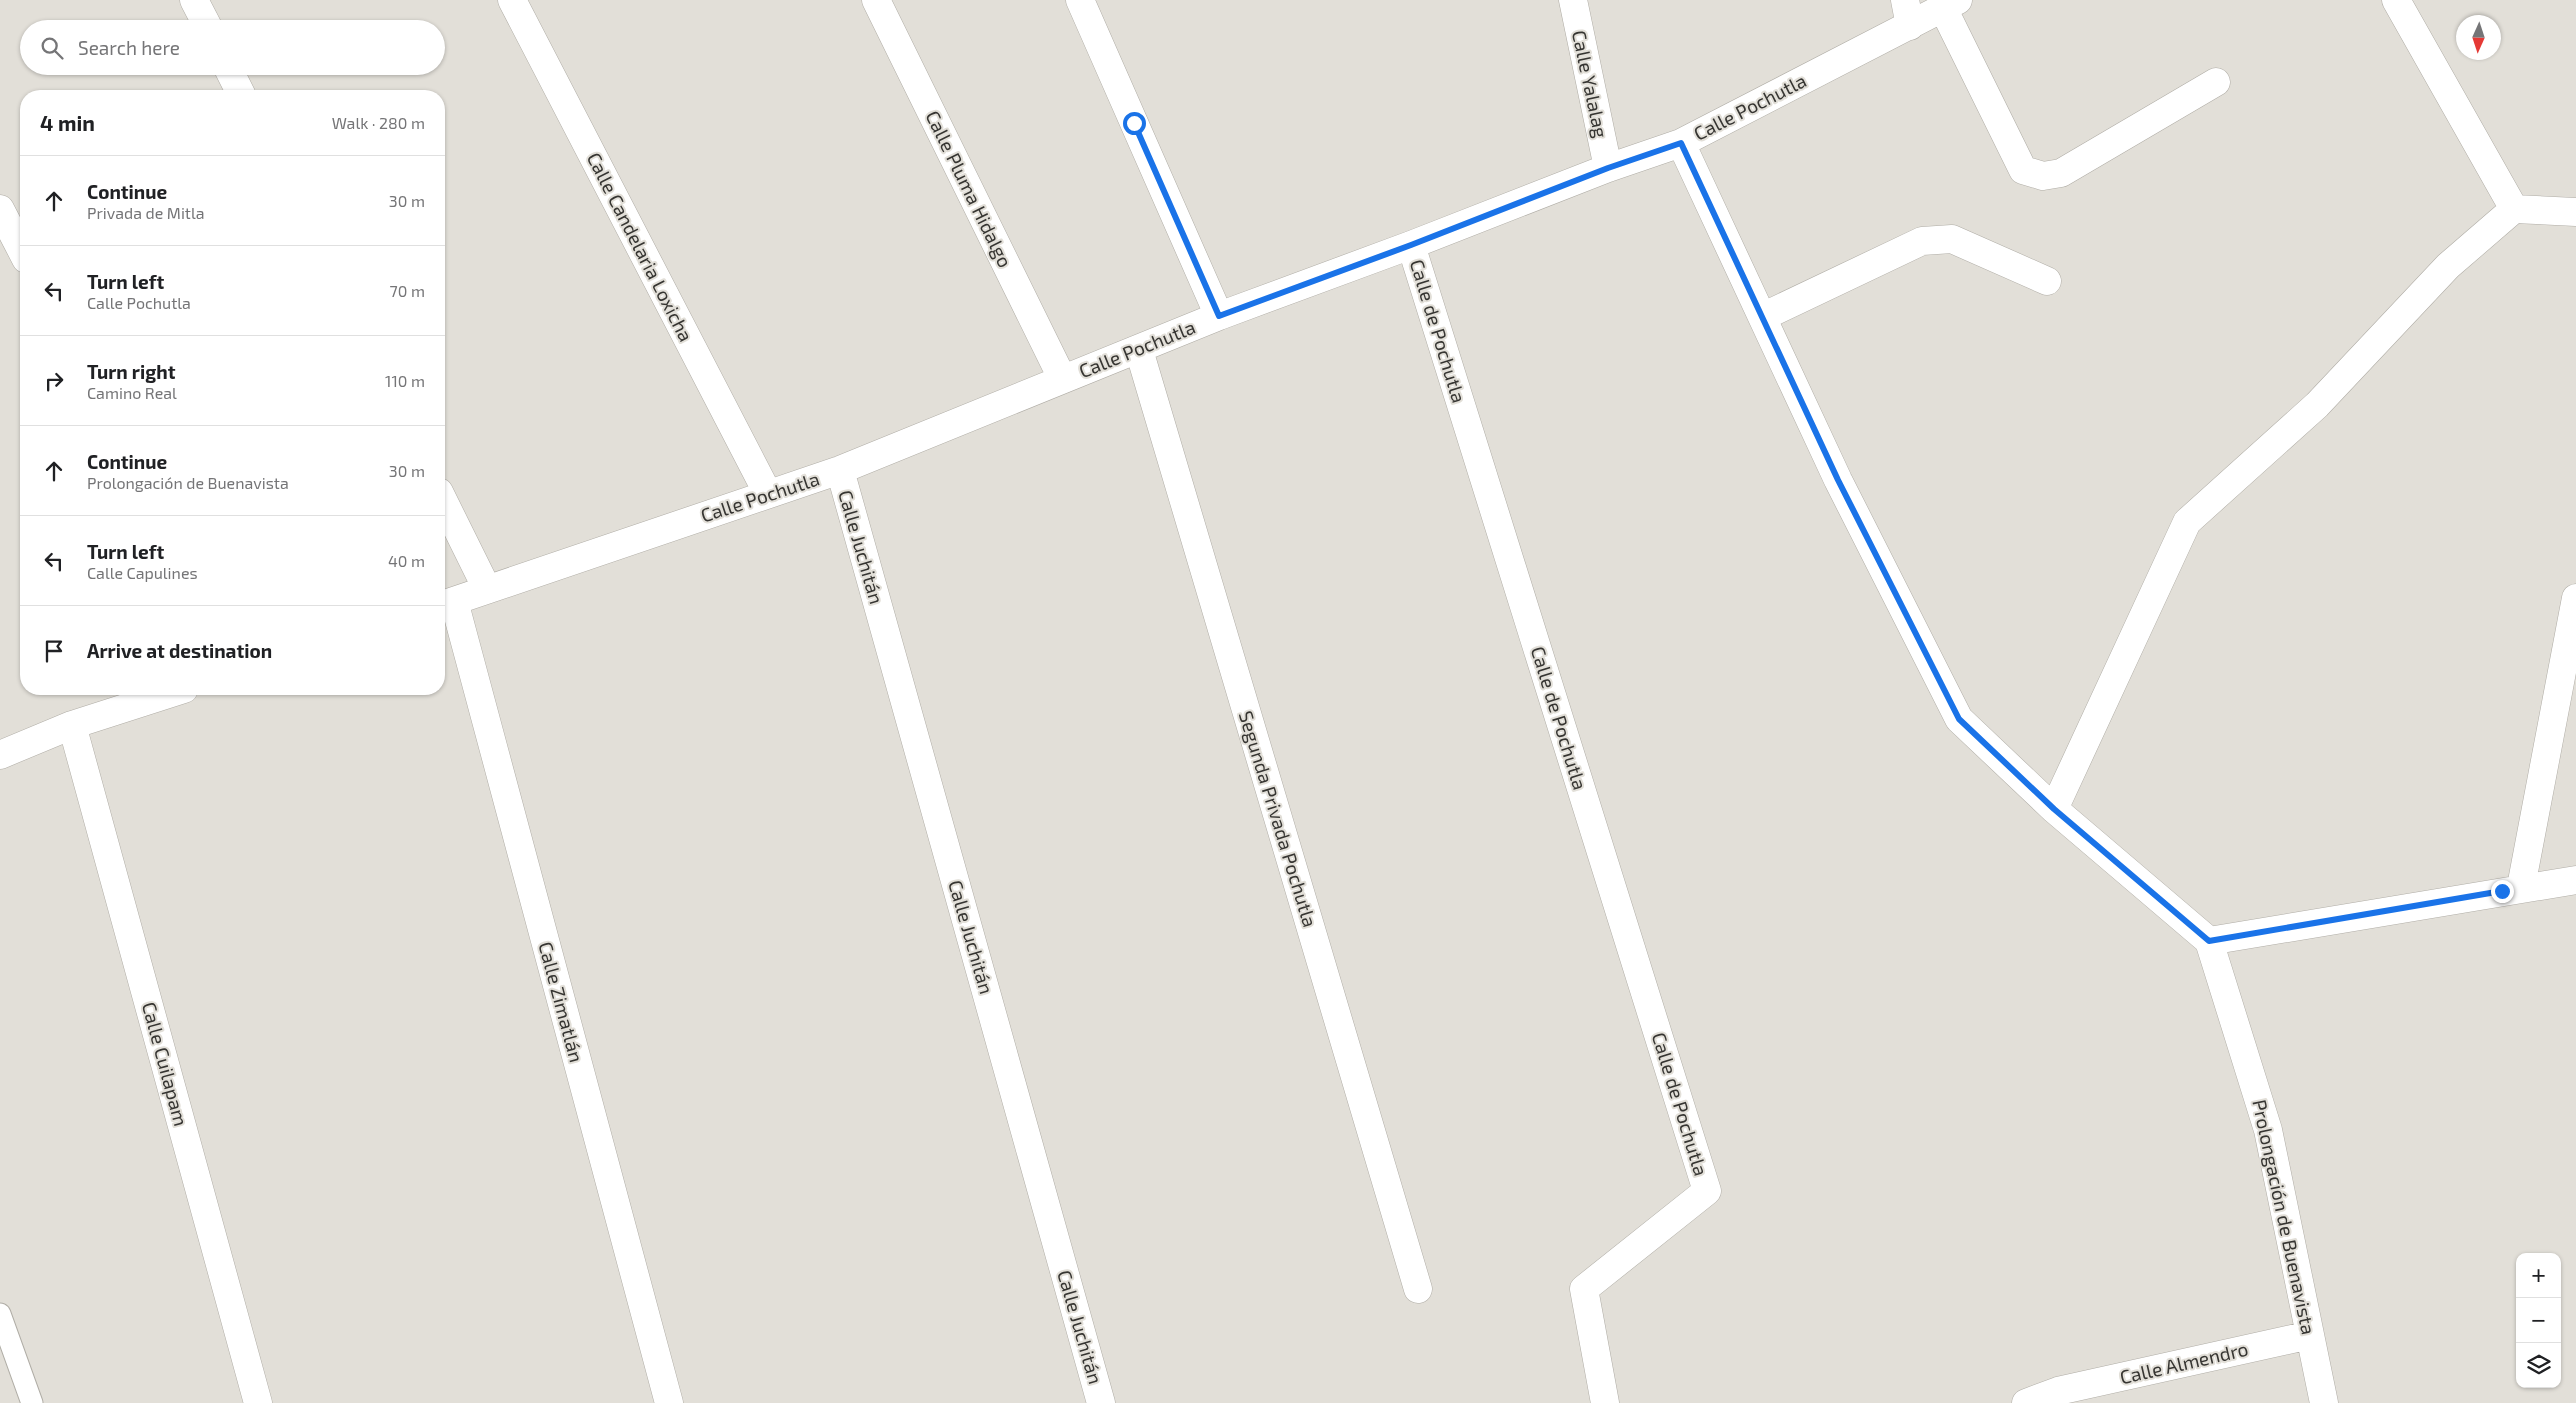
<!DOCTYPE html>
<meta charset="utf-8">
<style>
body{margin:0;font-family:"Exo 2",sans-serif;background:#f6f6f6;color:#202124}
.controls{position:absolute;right:15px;bottom:15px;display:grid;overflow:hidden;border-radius:10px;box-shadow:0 1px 4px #0004}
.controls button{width:45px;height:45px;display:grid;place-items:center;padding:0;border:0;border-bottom:1px solid #e0e0e0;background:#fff;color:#202124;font:25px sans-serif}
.compass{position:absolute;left:2456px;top:15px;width:45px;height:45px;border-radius:50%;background:#fff;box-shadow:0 1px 4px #0004;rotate:183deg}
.stop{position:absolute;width:15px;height:15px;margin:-11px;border:4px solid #1a73e8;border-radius:50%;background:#fff}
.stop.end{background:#1a73e8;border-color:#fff;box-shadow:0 1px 5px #0008}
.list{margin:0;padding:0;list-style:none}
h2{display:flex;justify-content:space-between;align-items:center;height:65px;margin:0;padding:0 20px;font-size:21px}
h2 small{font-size:16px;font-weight:400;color:#757577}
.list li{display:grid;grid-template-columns:32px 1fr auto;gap:15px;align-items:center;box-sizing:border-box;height:90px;padding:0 20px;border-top:1px solid #e0e0e0}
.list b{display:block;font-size:19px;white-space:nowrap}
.list p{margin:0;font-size:16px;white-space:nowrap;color:#757577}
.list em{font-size:16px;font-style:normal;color:#757577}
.icon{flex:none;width:28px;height:28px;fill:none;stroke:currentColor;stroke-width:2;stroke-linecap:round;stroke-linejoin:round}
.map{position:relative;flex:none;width:2576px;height:1403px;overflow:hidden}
.search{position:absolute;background:#fff;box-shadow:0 1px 4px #0004;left:20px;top:20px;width:425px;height:55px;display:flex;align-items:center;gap:12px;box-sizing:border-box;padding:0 18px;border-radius:28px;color:#757577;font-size:19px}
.panel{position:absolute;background:#fff;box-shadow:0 1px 4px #0004;left:20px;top:90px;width:425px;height:605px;border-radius:20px}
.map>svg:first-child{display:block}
</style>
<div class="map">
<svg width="2576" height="1403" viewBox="0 0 2576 1403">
<rect width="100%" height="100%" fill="#e2dfd8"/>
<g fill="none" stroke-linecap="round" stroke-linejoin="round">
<!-- lane casing -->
<g stroke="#b0ada6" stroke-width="23">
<path id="lane" d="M 0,1314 L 32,1403"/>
</g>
<!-- street casing -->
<g stroke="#b0ada6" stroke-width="29">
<path id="street" d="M 194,0 L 209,29
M 512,0 L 768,494
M 876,0 L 1062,378
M 1080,0 L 1219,316
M 1573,0 L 1608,168
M 1905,0 L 1910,26
M 2396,0 L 2514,209
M 1943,8 L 2023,170 L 2043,176 L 2061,173 L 2216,82
M 227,66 L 242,96
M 1681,143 L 1838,480 L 1959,719 L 2054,809 L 2209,941 L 2268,1130 L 2324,1403
M 0,209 L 26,259
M 1411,245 L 1707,1191 L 1584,1289 L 1605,1403
M 1762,317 L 1922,241 L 1952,239 L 2047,281
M 1139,350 L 1418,1289
M 840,470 L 1101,1403
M 439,492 L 487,589
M 454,601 L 669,1403
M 439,606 L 840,470 L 1219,316 L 1411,245 L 1608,168 L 1681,143 L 1958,0
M 72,725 L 258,1403
M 0,755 L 72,725 L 184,689
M 2054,809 L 2187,522 L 2317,405 L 2448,266 L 2514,209 L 2576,212
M 2521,887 L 2576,598
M 2209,941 L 2576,880
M 2026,1403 L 2058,1391 L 2310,1335"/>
</g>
<!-- lane -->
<use href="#lane" stroke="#fff" stroke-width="21"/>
<!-- street -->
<use href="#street" stroke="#fff" stroke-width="28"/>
</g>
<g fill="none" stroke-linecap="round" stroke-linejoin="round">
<!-- route -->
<path stroke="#1a73e8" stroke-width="6" d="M 1134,123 L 1219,316 L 1411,245 L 1608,168 L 1681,143 L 1838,480 L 1959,719 L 2054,809 L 2209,941 L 2502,891"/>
</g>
<g text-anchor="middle" stroke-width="4" stroke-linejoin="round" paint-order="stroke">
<!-- street labels -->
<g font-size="19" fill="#363532" stroke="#e2dfd8">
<text transform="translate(1590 84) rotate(78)" y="7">Calle Yalalag</text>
<text transform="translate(1750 107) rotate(-27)" y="7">Calle Pochutla</text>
<text transform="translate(969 189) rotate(64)" y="7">Calle Pluma Hidalgo</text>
<text transform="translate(640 247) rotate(63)" y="7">Calle Candelaria Loxicha</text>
<text transform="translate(1438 331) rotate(73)" y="7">Calle de Pochutla</text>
<text transform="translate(1137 349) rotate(-22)" y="7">Calle Pochutla</text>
<text transform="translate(760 497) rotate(-18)" y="7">Calle Pochutla</text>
<text transform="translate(861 547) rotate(74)" y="7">Calle Juchitán</text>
<text transform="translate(1559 718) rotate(73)" y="7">Calle de Pochutla</text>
<text transform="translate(1278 819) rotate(73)" y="7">Segunda Privada Pochutla</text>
<text transform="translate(971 937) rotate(74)" y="7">Calle Juchitán</text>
<text transform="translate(561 1002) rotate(75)" y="7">Calle Zimatlán</text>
<text transform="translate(165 1064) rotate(75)" y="7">Calle Cuilapam</text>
<text transform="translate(1680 1104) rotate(73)" y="7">Calle de Pochutla</text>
<text transform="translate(2284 1217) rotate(78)" y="7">Prolongación de Buenavista</text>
<text transform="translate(1080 1327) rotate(74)" y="7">Calle Juchitán</text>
<text transform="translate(2184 1363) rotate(-13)" y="7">Calle Almendro</text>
</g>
</g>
</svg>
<div class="controls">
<button>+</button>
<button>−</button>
<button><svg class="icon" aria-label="layers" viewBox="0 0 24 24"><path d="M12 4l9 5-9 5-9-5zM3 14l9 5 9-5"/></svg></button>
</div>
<svg class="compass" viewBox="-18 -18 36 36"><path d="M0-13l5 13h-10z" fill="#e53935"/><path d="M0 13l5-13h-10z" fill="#757577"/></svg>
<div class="stop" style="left:1134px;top:123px"></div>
<div class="stop end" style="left:2502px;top:891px"></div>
<div class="search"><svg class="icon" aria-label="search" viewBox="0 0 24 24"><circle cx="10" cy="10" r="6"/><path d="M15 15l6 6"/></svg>Search here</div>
<section class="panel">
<h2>4 min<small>Walk · 280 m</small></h2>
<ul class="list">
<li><svg class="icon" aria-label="ahead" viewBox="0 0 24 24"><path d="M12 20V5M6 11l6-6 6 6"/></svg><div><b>Continue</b><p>Privada de Mitla</p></div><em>30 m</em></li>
<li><svg class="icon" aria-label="left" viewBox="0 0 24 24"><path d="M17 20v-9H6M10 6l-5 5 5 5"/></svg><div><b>Turn left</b><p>Calle Pochutla</p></div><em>70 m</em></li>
<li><svg class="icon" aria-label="right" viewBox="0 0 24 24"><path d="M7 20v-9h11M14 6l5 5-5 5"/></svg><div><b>Turn right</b><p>Camino Real</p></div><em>110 m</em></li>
<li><svg class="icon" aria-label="ahead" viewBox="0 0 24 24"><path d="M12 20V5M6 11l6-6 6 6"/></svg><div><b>Continue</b><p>Prolongación de Buenavista</p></div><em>30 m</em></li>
<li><svg class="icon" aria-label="left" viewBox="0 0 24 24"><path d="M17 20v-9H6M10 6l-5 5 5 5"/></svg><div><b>Turn left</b><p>Calle Capulines</p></div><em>40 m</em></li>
<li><svg class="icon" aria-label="arrive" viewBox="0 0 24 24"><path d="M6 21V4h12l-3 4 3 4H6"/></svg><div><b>Arrive at destination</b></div></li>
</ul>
</section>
</div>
